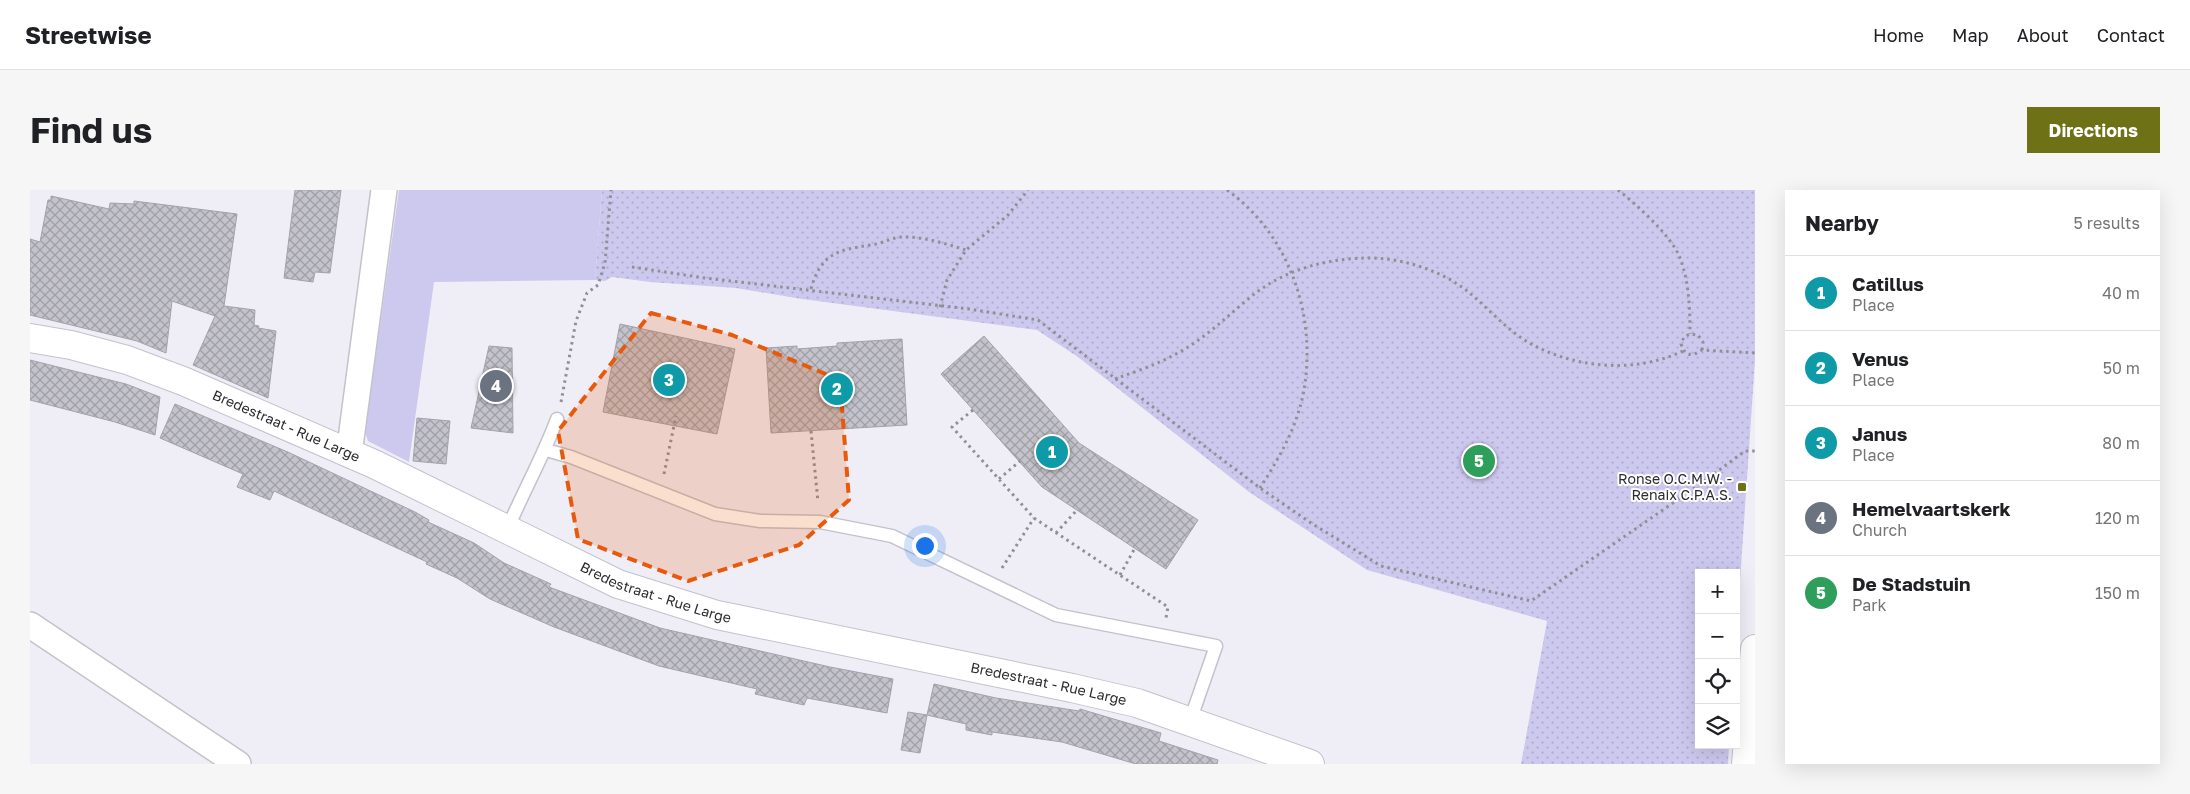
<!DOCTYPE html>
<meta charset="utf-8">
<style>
body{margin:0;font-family:"Golos Text",sans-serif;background:#f6f6f6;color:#202124}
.controls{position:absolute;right:15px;bottom:15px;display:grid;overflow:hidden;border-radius:0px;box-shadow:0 5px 20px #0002}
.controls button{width:45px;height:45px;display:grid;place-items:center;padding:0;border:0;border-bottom:1px solid #e0e0e0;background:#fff;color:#202124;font:25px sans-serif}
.you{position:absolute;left:894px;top:355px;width:18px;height:18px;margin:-12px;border:4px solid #fff;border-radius:50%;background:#1a73e8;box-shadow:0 0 0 8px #1a73e833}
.badge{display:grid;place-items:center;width:32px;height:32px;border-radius:50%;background:#6e7115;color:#fff;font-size:16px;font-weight:700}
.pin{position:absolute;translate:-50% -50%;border:2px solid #fff;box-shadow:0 1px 5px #0006}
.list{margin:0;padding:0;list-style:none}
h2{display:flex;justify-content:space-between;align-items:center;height:65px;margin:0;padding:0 20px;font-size:21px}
h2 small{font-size:16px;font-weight:400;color:#757577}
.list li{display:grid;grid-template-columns:32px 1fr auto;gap:15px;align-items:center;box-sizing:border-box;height:75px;padding:0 20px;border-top:1px solid #e0e0e0}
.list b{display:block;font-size:19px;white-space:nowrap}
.list p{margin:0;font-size:16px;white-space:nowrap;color:#757577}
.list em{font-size:16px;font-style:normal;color:#757577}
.icon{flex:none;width:28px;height:28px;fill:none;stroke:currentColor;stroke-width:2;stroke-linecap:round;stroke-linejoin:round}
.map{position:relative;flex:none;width:1725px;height:574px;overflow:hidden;border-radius:0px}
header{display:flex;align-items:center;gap:30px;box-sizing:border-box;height:70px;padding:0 25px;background:#fff;border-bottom:1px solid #e0e0e0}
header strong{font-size:24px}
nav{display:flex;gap:28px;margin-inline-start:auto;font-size:18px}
.intro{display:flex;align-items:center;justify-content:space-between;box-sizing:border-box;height:120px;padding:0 30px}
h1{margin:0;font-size:35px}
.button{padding:12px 22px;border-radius:0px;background:#6e7115;color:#fff;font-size:18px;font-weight:700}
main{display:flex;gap:30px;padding:0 30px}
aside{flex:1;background:#fff;border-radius:0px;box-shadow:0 5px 20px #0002}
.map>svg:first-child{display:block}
</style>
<header>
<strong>Streetwise</strong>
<nav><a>Home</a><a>Map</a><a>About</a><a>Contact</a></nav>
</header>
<div class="intro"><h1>Find us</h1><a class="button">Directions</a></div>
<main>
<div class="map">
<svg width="1725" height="574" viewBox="0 0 1725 574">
<defs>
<pattern id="park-dots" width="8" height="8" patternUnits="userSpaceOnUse" patternTransform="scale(1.25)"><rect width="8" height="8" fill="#cdc8ee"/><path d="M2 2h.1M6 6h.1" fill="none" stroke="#b0accc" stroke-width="1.8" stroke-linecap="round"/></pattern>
<pattern id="building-cross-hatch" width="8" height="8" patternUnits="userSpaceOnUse" patternTransform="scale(1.25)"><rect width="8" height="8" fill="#c4c3cc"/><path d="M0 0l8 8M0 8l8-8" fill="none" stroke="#9f9fa6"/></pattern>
</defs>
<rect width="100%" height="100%" fill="#efeef7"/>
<!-- green -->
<path fill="#cdc8ee" d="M 369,0 L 572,0 L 565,90 L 404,92 L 379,272 L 338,251 L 335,242 Z"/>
<!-- park -->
<path fill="url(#park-dots)" d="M 572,0 L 1725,0 L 1725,170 L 1706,451 L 1706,383 L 1669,383 L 1669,555 L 1699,555 L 1698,574 L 1491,574 L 1517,431 L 1337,380 L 1219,302 L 1048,167 L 1007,140 L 772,109 L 706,98 L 620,92 L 582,87 L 575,91 L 565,90 Z"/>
<!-- building -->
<path fill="url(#building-cross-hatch)" stroke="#a3a2aa" d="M 265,0 L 311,0 L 300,83 L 285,82 L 283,92 L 254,88 Z
M 21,6 L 79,19 L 80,13 L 104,14 L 104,11 L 207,24 L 194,116 L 225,120 L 224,135 L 229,136 L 228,138 L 246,141 L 238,208 L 163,175 L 185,126 L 142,111 L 136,163 L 107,151 L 0,125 L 0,49 L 10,52 L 18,10 L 21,10 Z
M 590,134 L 705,159 L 687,244 L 573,222 Z
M 954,146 L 1049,253 L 1168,330 L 1136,379 L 1012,297 L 911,184 Z
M 872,149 L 877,235 L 741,243 L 736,158 L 767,156 L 767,159 L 807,156 L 807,153 Z
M 459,156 L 482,158 L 483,243 L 441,238 Z
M 0,170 L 96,194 L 130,207 L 125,245 L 85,232 L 0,210 Z
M 145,214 L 260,263 L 385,322 L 399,330 L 398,332 L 444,353 L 474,373 L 521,394 L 519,397 L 630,438 L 800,477 L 863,489 L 857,523 L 777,508 L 774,515 L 725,504 L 727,499 L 629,476 L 524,437 L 460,409 L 427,388 L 396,374 L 397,372 L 244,301 L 240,310 L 207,297 L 213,284 L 130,248 Z
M 387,228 L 420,231 L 416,274 L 383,271 Z
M 904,494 L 966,508 L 1049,521 L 1050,519 L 1131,543 L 1129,551 L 1188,570 L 1187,574 L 1106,574 L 1032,552 L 962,542 L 962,545 L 936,540 L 936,534 L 897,525 Z
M 878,522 L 897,525 L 890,563 L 871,560 Z"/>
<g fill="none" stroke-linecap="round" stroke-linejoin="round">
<!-- service casing -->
<g stroke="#c3c2cb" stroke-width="15">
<path id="service" d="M 516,260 L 541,267 L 685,324 L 730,331 L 790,332 L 862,346 L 1026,425 L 1186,456 L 1160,531
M 477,340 C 493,302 513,267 527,229"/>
</g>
<!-- minor casing -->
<g stroke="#c3c2cb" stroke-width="28">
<path id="minor" d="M 319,264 L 354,0
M 0,435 L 208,574"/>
</g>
<!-- tertiary casing -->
<g stroke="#c3c2cb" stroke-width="30">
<g id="tertiary">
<path id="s1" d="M 0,148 L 41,155 L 97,170 L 153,191 L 344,274 L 588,394 L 687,425 L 1042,498 L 1107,513 L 1280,574"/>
<path d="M 1716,574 L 1725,459"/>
</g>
</g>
<!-- path -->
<path stroke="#8f8f95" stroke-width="3" stroke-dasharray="2.5 4" stroke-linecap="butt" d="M 1197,0 C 1261,46 1288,129 1273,205 C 1266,239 1248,270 1230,298
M 1588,0 C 1607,15 1641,45 1650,68 C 1659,91 1660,119 1660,144
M 602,77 L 675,88 L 939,119 L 1008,130 L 1230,298 L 1281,333 L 1351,376 L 1501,411 L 1669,295 L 1715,261 L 1725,261
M 781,99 C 791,63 808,60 841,55 C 851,54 861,48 871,47 C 893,46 916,54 936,60
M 910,117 L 917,90 L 936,60 L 978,25 L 998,0
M 1672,160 L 1673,152 L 1668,145 L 1660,144 L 1654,147 L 1651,154 C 1654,161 1655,164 1663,165 L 1672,160 L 1725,163
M 1085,189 C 1104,182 1126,175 1144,165 C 1174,150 1197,126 1223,105 C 1256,79 1298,68 1340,68 C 1374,68 1416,82 1442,105 C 1462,122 1480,143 1503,155 C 1549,179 1607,183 1653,161
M 531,212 L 546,131 L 557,103 L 568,95 L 575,73 L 581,0
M 943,220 L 922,237 L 1004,328 L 1138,417 L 1136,428
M 781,241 L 788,312
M 634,284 L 646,226
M 969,289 L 990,271
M 1026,343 L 1047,320
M 972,378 L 1004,328
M 1090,385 L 1105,358"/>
<!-- service -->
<use href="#service" stroke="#fff" stroke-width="12"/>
<!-- minor -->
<use href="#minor" stroke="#fff" stroke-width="25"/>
<!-- tertiary -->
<use href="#tertiary" stroke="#fff" stroke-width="28"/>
</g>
<!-- marked area -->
<path fill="#e8590c" fill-opacity="0.2" stroke="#e8590c" stroke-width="4" stroke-dasharray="10 6" stroke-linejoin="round" d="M 621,123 L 702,145 L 810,190 L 819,310 L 769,355 L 658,391 L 548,349 L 528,241 Z"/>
<!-- markers -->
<rect fill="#6e7115" stroke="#fdfcfe" stroke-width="2" x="1707" y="292" width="10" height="10" rx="2.5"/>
<g text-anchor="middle" stroke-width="4" stroke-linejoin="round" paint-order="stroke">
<!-- street labels -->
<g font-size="14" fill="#2c2c2f" stroke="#fdfcfe">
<text dy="5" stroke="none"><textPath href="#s1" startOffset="272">Bredestraat - Rue Large</textPath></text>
<text dy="5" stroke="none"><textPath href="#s1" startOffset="678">Bredestraat - Rue Large</textPath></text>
<text dy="5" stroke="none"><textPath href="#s1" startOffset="1082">Bredestraat - Rue Large</textPath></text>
</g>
<!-- poi labels -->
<g font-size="14" fill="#2c2c2f" stroke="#fdfcfe" text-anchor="end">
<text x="1702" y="294">Ronse O.C.M.W. -<tspan x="1702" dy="16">Renaix C.P.A.S.</tspan></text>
</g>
</g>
</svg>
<div class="controls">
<button>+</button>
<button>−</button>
<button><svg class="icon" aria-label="locate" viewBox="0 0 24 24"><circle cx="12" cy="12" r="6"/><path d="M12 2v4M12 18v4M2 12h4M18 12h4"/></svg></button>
<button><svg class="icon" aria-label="layers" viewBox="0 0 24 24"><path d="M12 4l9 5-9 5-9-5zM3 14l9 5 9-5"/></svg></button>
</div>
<div class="you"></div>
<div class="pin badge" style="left:1022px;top:262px;background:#0f9aa8">1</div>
<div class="pin badge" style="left:807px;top:199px;background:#0f9aa8">2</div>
<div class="pin badge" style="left:639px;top:190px;background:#0f9aa8">3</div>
<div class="pin badge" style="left:466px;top:196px;background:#6b7280">4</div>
<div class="pin badge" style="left:1449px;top:271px;background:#2e9e5b">5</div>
</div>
<aside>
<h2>Nearby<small>5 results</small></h2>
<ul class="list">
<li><span class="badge" style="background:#0f9aa8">1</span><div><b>Catillus</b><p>Place</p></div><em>40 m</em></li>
<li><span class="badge" style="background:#0f9aa8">2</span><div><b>Venus</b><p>Place</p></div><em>50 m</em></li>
<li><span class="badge" style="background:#0f9aa8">3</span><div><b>Janus</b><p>Place</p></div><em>80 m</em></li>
<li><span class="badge" style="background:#6b7280">4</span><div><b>Hemelvaartskerk</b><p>Church</p></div><em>120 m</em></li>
<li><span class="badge" style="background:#2e9e5b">5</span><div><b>De Stadstuin</b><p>Park</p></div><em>150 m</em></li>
</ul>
</aside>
</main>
